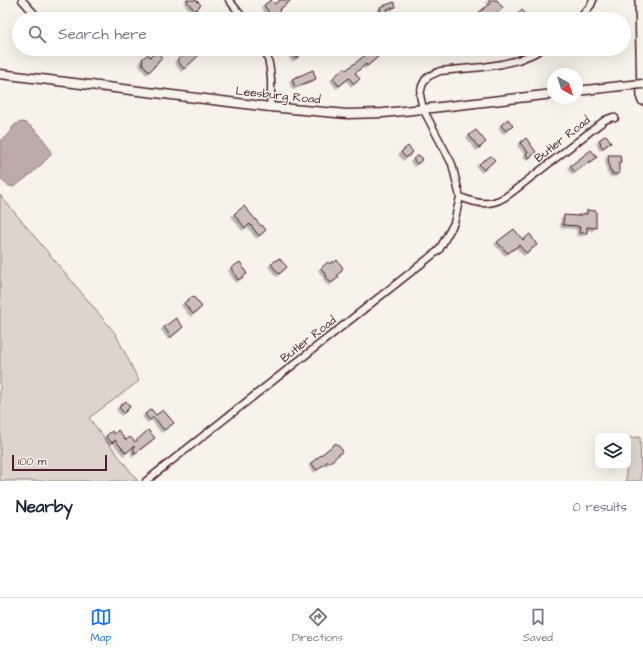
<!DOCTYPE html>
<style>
body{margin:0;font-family:"Architects Daughter",sans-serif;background:#f2f2f3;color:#1f2937}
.controls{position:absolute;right:12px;bottom:12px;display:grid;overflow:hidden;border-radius:8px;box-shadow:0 4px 16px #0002}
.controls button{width:36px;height:36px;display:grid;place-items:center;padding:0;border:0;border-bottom:1px solid #e0e1e3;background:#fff;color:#1f2937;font:20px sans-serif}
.compass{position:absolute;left:547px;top:68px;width:36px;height:36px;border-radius:50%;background:#fff;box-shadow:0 4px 16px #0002;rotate:141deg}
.scale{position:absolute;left:12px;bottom:10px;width:95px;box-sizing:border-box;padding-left:4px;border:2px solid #4a1f2b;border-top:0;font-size:11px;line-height:14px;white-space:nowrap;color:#4a1f2b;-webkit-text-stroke:3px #f7f3e8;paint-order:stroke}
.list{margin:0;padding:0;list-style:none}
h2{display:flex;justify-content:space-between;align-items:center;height:52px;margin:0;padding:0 16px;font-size:17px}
h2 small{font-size:13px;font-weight:400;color:#747a83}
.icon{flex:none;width:22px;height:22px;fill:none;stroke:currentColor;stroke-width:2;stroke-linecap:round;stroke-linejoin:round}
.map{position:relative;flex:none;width:643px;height:481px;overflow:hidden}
.search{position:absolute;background:#fff;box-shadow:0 4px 16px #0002;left:12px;right:12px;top:12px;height:44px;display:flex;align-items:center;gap:10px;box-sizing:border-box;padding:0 14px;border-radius:22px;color:#747a83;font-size:15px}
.sheet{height:116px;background:#fff}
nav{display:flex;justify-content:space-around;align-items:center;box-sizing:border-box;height:56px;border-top:1px solid #e0e1e3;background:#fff;font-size:11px;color:#747a83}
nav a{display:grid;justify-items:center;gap:2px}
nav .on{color:#1a73e8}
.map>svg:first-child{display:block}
</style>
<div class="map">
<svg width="643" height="481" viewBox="0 0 643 481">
<defs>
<filter id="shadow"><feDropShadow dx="-2.5" dy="2.5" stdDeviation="0" flood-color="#0004"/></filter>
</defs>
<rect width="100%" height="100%" fill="#f7f3e8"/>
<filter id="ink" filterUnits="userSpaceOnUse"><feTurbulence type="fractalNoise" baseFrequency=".025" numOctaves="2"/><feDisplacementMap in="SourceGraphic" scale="8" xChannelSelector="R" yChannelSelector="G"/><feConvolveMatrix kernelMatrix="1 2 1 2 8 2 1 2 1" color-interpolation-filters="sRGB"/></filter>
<g filter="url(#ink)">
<!-- green -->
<path fill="#ded4cc" stroke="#947a7c" d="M 0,195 L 115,333 L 139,381 L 89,418 L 138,481 L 0,481 Z
M 640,437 L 641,481 L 626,481 L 626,466 L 628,466 L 628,438 Z"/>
<!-- water -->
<path fill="#bcaaa7" stroke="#8e7275" d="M 22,122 C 32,123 50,145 51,154 C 47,161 20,184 13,187 C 8,186 2,182 0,177 C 0,173 0,147 0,141 C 3,139 6,137 8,135 C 15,128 9,125 22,122 Z"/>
<!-- building -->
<path fill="#ccbfb9" stroke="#4a1f2b" filter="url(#shadow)" d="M 186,0 L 196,0 L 201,5 L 195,11 Z
M 271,0 L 275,4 L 280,0 L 291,0 L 279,10 L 280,11 L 272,17 L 264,5 Z
M 488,0 L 497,0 L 503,8 L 489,19 L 483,19 L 478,13 L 491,3 Z
M 394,2 L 396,7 L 387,9 L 389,19 L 371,19 L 371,18 L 380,15 L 379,11 L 381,11 L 380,7 Z
M 522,10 L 529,19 L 517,19 L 515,16 Z
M 191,49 L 194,49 L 199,55 L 184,69 L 177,60 L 181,56 L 182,57 Z
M 295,49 L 300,49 L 303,53 L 295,59 L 290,52 Z
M 372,50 L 378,57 L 367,66 L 366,64 L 355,73 L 360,79 L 354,84 L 349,78 L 339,86 L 333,78 L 344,68 L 346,70 Z
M 157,51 L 162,58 L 157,62 L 158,63 L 154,66 L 154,67 L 149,72 L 142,63 L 143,61 L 142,59 L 148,54 L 150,57 Z
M 313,70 L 316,79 L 295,87 L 292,79 Z
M 508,119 L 513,126 L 506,131 L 501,125 Z
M 476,130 L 486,142 L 479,148 L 469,135 Z
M 606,135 L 611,142 L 603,148 L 600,144 L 601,143 L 599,140 Z
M 526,138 L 536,152 L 529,158 L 526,154 L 528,152 L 520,143 Z
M 408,146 L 413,152 L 406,158 L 401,152 Z
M 591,150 L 597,157 L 591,162 L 590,161 L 575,172 L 570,166 Z
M 419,155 L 423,159 L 417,164 L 413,159 Z
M 608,155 L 620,155 L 621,162 L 619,162 L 619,174 L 612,174 L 612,171 L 610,171 Z
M 491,156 L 495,160 L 484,170 L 479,164 L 484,160 L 485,160 Z
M 244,206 L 261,226 L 262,225 L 266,230 L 259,236 L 250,224 L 245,228 L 234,214 Z
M 587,210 L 596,211 L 596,228 L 587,227 L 587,233 L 579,233 L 580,227 L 578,227 L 578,226 L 563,225 L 564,215 L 578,216 L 578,215 L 582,215 L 582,214 L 587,214 Z
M 514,229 L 523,240 L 530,234 L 537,245 L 526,253 L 519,245 L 508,253 L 497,242 Z
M 279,258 L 287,267 L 279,274 L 271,264 Z
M 337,260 L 343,268 L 341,270 L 342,271 L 337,275 L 339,277 L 331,283 L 326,277 L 327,276 L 321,268 L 328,262 L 330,264 L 333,261 L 334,263 Z
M 240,262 L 247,274 L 238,280 L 231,268 Z
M 193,296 L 202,307 L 193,314 L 184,303 Z
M 176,318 L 183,327 L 171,337 L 164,327 Z
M 126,401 L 130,407 L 124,413 L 119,407 Z
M 151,409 L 156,415 L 163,410 L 174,423 L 164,430 L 154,417 L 150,420 L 145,414 Z
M 118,430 L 126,440 L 130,437 L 135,442 L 148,430 L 155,438 L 134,454 L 134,446 L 126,453 L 115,440 L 112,443 L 106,436 L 112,431 L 114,434 Z
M 336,443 L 343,451 L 329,463 L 328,461 L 317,470 L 311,463 Z"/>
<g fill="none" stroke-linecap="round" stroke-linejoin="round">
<!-- street casing -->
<g stroke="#4a1f2b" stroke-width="9">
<path id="street" d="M 22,0 L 39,19
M 229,0 L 244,19
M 579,19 L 591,5 L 593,0
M 265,49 C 272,69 272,86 270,107
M 460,197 C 480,205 493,207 511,193 L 605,120 L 613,117 L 615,118
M 146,481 L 439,250 L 454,223 L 460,197 L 452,164 L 423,109 L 420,95 L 422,86 L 425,80 L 429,76 L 440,71 L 483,67 L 502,64 L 518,60 L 533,54 L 542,49"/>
</g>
<!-- secondary casing -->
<g stroke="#4a1f2b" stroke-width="11">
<path id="secondary" d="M 0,74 L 270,107 L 347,114 L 383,113 L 423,109 L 553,94
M 577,91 L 621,86"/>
</g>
<!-- highway casing -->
<g stroke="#4a1f2b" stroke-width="14">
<path id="highway" d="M 641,0 L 643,99"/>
</g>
<!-- street -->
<use href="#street" stroke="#f7f3e8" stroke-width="6"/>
<!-- secondary -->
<use href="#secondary" stroke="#f7f3e8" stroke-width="8"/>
<!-- highway -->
<use href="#highway" stroke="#f7f3e8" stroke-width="11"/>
<!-- secondary-bridge casing -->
<g stroke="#4a1f2b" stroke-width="11" stroke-linecap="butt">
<path id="secondary-bridge" d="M 621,86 L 643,84"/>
</g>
<!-- secondary-bridge -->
<use href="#secondary-bridge" stroke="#f7f3e8" stroke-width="8"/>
</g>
</g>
<g text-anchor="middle" stroke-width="3" stroke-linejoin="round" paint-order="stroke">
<!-- street labels -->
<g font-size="12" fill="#4a1f2b" stroke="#f7f3e8">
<text transform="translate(278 95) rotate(6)" y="4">Leesburg Road</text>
<text transform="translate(562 139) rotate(-38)" y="4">Butler Road</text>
<text transform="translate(308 339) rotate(-38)" y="4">Butler Road</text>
</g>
</g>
</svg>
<div class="controls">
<button><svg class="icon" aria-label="layers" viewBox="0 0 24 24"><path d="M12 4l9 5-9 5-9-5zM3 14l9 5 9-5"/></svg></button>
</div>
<svg class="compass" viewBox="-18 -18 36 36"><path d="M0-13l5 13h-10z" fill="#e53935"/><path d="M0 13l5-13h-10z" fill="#747a83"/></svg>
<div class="scale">100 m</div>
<div class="search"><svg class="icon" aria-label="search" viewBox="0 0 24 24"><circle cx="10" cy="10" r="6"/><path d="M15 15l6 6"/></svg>Search here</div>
</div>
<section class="sheet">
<h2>Nearby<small>0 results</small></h2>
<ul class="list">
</ul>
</section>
<nav>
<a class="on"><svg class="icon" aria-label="map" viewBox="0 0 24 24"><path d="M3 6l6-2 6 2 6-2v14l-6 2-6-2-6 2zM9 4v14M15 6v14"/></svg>Map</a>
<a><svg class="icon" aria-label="directions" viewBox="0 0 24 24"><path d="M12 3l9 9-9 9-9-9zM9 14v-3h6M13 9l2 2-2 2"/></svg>Directions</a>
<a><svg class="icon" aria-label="saved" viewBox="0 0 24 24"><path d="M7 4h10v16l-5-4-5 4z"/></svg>Saved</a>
</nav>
